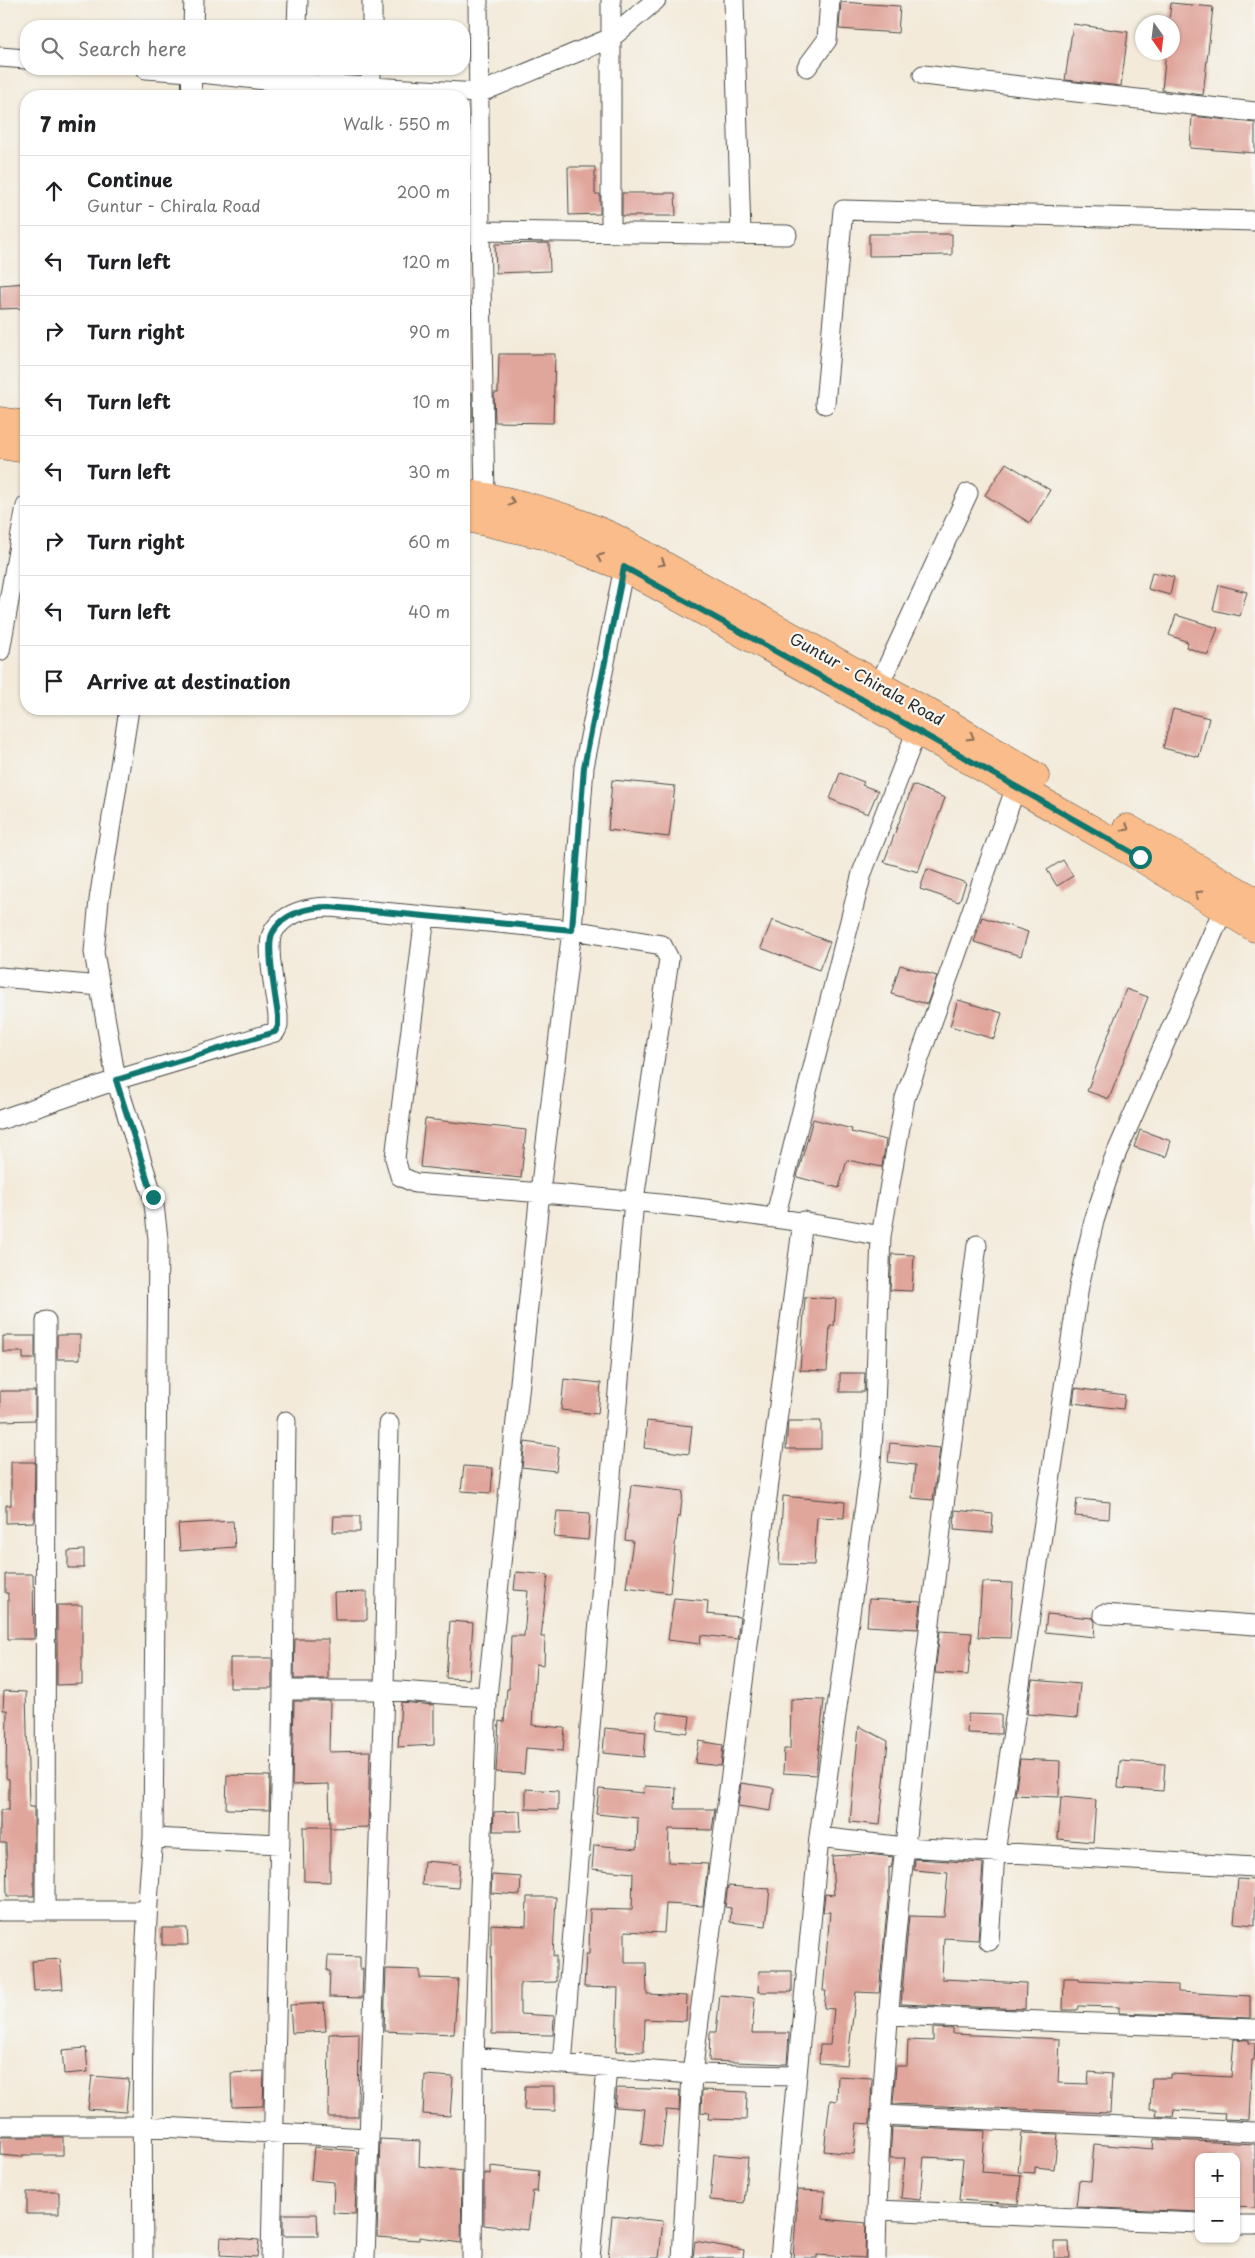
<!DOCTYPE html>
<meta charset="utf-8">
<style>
body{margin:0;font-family:"Playpen Sans",sans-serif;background:#f6f6f6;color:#202124}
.controls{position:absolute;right:15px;bottom:15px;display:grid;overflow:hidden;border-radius:10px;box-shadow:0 1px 4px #0004}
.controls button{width:45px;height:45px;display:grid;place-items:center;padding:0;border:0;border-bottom:1px solid #e0e0e0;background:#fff;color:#202124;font:25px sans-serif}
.compass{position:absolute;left:1135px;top:15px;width:45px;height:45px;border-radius:50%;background:#fff;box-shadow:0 1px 4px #0004;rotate:166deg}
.stop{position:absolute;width:15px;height:15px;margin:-11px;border:4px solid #0f766e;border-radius:50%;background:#fff}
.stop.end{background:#0f766e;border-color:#fff;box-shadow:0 1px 5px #0008}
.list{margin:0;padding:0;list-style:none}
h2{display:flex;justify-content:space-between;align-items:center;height:65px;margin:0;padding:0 20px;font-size:21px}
h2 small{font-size:16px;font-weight:400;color:#757577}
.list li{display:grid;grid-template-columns:32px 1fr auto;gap:15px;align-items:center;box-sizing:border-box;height:70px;padding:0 20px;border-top:1px solid #e0e0e0}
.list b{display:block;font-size:19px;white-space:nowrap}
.list p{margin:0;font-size:16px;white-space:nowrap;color:#757577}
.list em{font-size:16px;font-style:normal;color:#757577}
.icon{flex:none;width:28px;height:28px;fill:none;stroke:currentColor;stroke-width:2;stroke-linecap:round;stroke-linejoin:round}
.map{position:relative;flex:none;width:1255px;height:2258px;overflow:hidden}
.search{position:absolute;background:#fff;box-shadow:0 1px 4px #0004;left:20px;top:20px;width:450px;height:55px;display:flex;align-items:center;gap:12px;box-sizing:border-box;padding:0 18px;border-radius:20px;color:#757577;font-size:19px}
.panel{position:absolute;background:#fff;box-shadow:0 1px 4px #0004;left:20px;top:90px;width:450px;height:625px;border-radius:20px}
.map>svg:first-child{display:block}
</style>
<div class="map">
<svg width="1255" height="2258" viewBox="0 0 1255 2258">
<rect width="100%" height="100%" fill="#f6f6f2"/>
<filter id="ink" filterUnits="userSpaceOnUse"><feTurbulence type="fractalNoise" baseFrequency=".02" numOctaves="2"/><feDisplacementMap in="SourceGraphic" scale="10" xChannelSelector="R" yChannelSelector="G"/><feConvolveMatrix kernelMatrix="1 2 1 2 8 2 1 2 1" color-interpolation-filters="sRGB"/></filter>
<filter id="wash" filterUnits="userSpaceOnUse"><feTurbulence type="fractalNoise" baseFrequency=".0096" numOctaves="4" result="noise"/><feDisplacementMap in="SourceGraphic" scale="20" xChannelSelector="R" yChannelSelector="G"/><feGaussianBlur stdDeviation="1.12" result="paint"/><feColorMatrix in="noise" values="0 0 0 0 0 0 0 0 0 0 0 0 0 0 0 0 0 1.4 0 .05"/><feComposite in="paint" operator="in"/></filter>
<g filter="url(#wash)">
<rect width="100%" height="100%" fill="#f3ead9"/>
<g id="blocks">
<!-- building -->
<path fill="#e0a59b" d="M 841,2 L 900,6 L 898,33 L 839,29 Z
M 1171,3 L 1213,7 L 1203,95 L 1162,90 L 1166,52 L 1172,52 L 1172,22 L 1169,22 Z
M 1073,24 L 1128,32 L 1121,86 L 1065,80 Z
M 1192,116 L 1255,123 L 1255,153 L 1190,148 Z
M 568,167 L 595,167 L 595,194 L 600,194 L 600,214 L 569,215 Z
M 622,193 L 675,193 L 676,216 L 622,216 Z
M 869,234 L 952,234 L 952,255 L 869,256 Z
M 549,243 L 550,271 L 496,273 L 495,244 Z
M 26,283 L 26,308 L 0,309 L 0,285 Z
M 499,354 L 555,354 L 553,423 L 495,422 L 494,393 L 498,393 Z
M 464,393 L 472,393 L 472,421 L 464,421 Z
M 1006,463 L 1050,490 L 1030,523 L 985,495 Z
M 1152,572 L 1174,577 L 1170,595 L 1148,589 Z
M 1219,585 L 1247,592 L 1240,616 L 1213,610 Z
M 1176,615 L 1218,628 L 1208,655 L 1186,647 L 1188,642 L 1169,635 Z
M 1173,709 L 1209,718 L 1199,757 L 1163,748 Z
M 840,773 L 864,782 L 862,785 L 878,791 L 868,814 L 830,799 Z
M 612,780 L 675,786 L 669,837 L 608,830 Z
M 913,785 L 945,798 L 918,872 L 884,862 Z
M 1063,860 L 1073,876 L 1057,886 L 1047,870 Z
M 927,869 L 966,883 L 959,902 L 920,889 Z
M 982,917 L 1028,932 L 1021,956 L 974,942 Z
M 772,920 L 830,942 L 819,970 L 761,948 Z
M 900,965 L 937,976 L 927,1004 L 891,994 Z
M 1126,989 L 1148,997 L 1109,1099 L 1087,1091 Z
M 958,1000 L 1002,1013 L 994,1039 L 950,1026 Z
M 425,1119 L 526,1130 L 521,1178 L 420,1167 Z
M 813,1119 L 852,1129 L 851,1132 L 886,1140 L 882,1167 L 847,1160 L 839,1188 L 797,1177 Z
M 1140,1130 L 1171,1141 L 1166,1157 L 1134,1147 Z
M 892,1254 L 914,1255 L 912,1291 L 890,1290 Z
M 805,1297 L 836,1299 L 834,1326 L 830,1326 L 827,1371 L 800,1370 Z
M 59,1335 L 80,1335 L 80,1359 L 57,1359 L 57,1336 Z
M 3,1336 L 35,1336 L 35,1359 L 23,1359 L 23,1352 L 3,1352 Z
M 840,1373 L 865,1373 L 864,1392 L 840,1392 Z
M 564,1379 L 601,1383 L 598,1414 L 561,1410 Z
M 1075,1388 L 1125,1395 L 1123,1409 L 1073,1403 Z
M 0,1391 L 35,1391 L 35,1420 L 0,1421 Z
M 647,1421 L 692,1426 L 689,1454 L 644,1448 Z
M 788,1421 L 821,1421 L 821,1449 L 786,1449 Z
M 525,1442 L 559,1447 L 556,1471 L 522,1467 Z
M 890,1443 L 940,1448 L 933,1500 L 912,1498 L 915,1465 L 888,1462 Z
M 11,1462 L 35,1462 L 34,1522 L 6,1523 L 6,1505 L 11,1505 Z
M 464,1466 L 493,1468 L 491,1493 L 461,1491 Z
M 631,1485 L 683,1491 L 680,1517 L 678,1517 L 670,1593 L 626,1587 L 633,1541 L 625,1540 Z
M 783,1496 L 845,1502 L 844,1518 L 817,1517 L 814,1565 L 779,1564 Z
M 1077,1499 L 1110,1502 L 1109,1519 L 1075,1516 Z
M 955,1510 L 993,1514 L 992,1533 L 954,1530 Z
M 557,1511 L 590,1513 L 588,1540 L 554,1537 Z
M 334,1516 L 360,1516 L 360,1532 L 333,1532 Z
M 233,1521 L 235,1547 L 180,1551 L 178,1524 Z
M 84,1550 L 84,1568 L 68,1568 L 68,1551 Z
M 516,1572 L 548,1575 L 541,1637 L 545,1637 L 544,1665 L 536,1664 L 532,1725 L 565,1728 L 563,1751 L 526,1748 L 524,1774 L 496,1772 L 499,1721 L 504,1722 L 507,1689 L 509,1689 L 511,1636 L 524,1636 L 528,1591 L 514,1590 Z
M 5,1574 L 33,1574 L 34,1639 L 8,1639 L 8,1593 L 5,1593 Z
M 982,1582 L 1013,1583 L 1010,1638 L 978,1637 Z
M 367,1592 L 367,1620 L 335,1620 L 334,1593 Z
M 674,1598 L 708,1601 L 707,1614 L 740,1617 L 737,1639 L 701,1635 L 700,1644 L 668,1640 Z
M 869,1599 L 921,1602 L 918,1629 L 867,1626 Z
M 57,1605 L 82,1605 L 82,1684 L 57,1685 Z
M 1047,1614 L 1093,1618 L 1095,1622 L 1094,1637 L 1045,1632 Z
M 450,1621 L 473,1623 L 469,1679 L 446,1678 Z
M 940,1631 L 972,1633 L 968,1675 L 935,1673 Z
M 295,1639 L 328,1639 L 328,1679 L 294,1679 Z
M 230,1658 L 272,1658 L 272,1688 L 230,1688 Z
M 1032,1680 L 1080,1684 L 1077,1718 L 1027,1714 Z
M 4,1691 L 26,1692 L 29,1807 L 34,1807 L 34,1896 L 7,1896 L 6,1843 L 0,1843 L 0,1810 L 9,1810 L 9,1779 L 6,1778 L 7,1710 L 3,1710 Z
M 791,1699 L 824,1700 L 816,1775 L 783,1773 L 784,1749 L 790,1749 Z
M 294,1701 L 330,1701 L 329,1752 L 370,1751 L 368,1827 L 330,1828 L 329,1784 L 292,1785 Z
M 401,1702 L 434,1705 L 434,1745 L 398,1747 Z
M 658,1712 L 690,1716 L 688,1733 L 656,1729 Z
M 968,1714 L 1001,1715 L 1001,1734 L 967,1733 Z
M 859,1726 L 888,1741 L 880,1825 L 850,1822 Z
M 605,1728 L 646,1732 L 644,1757 L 603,1753 Z
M 699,1741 L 723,1745 L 721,1766 L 695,1763 Z
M 1020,1759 L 1060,1761 L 1059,1797 L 1015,1795 Z
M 1120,1761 L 1165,1764 L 1163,1791 L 1118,1788 Z
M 227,1775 L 270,1776 L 269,1810 L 226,1809 Z
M 741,1783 L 774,1788 L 771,1811 L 738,1806 Z
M 645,1786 L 676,1788 L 675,1809 L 715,1809 L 712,1830 L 669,1829 L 668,1862 L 708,1864 L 703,1906 L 666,1904 L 664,1933 L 625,1931 L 625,1963 L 646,1963 L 647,1994 L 687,1996 L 686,2021 L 645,2019 L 644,2052 L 616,2051 L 618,1988 L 584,1987 L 586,1954 L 589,1954 L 590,1909 L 632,1910 L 633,1873 L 592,1869 L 594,1845 L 637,1849 L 638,1818 L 596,1814 L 599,1789 L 644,1793 Z
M 526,1789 L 558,1791 L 558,1810 L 526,1809 Z
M 1061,1797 L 1096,1800 L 1093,1842 L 1058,1839 Z
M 520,1811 L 521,1831 L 493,1831 L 494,1812 Z
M 303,1827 L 330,1827 L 330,1882 L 304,1881 Z
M 867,1854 L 893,1857 L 891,1868 L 889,1867 L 889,1889 L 879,1993 L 856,1992 L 847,2065 L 819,2063 L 820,2045 L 830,2045 L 834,2009 L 824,2008 L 826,1991 L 823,1991 L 830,1912 L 823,1912 L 825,1894 L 834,1895 L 832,1856 Z
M 915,1859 L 983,1863 L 978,1940 L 944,1938 L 942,1979 L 1026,1983 L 1025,2009 L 901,2004 L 909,1916 L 944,1917 L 948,1873 L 914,1870 Z
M 424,1861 L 460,1864 L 458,1888 L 422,1885 Z
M 492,1875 L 521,1877 L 520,1895 L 491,1893 Z
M 1238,1879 L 1255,1880 L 1255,1925 L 1234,1923 Z
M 728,1886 L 770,1889 L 766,1926 L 730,1922 L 731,1908 L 725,1907 Z
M 527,1897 L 556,1897 L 553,1956 L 556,1956 L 556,1982 L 520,1983 L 520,2014 L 554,2016 L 553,2035 L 492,2034 L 491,1924 L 526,1926 Z
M 162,1928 L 187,1928 L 188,1945 L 162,1945 Z
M 328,1956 L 360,1957 L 360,1969 L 363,1969 L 362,1998 L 329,1997 L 330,1971 L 327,1971 Z
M 60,1959 L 63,1989 L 34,1991 L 32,1961 Z
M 386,1969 L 420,1970 L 420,1978 L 458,1979 L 454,2034 L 384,2031 Z
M 759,1971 L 792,1971 L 792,1992 L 758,1992 Z
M 1064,1978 L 1079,1978 L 1079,1981 L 1178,1985 L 1178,1992 L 1250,1996 L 1250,2018 L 1119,2013 L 1119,2007 L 1078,2006 L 1077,2010 L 1063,2010 Z
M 720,1995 L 755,1998 L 752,2033 L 789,2033 L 787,2064 L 709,2061 L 710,2032 L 716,2032 Z
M 324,2003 L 326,2031 L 292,2033 L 290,2005 Z
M 933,2028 L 953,2029 L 953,2034 L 1060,2039 L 1058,2083 L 1088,2084 L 1089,2072 L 1112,2074 L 1110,2113 L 893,2104 L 896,2066 L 907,2066 L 908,2040 L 933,2041 Z
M 359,2033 L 358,2117 L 328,2117 L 329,2034 Z
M 1234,2039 L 1249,2040 L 1249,2043 L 1255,2043 L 1254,2060 L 1252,2060 L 1249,2120 L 1224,2119 L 1225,2113 L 1174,2110 L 1173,2117 L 1156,2116 L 1157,2109 L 1150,2109 L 1152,2078 L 1171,2078 L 1171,2074 L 1231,2077 Z
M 86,2048 L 88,2072 L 64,2074 L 62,2050 Z
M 264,2071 L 263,2106 L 232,2107 L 231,2073 Z
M 425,2075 L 453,2077 L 450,2116 L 423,2114 Z
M 92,2076 L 129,2079 L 126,2112 L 88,2109 Z
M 838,2076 L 872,2078 L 870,2124 L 857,2123 L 854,2154 L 824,2151 L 830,2100 L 837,2101 Z
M 525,2086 L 555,2086 L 555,2111 L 524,2110 Z
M 617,2088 L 680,2090 L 679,2111 L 666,2110 L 662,2147 L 641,2144 L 645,2109 L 615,2107 Z
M 702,2090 L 747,2092 L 746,2120 L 708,2119 L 709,2113 L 701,2112 Z
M 892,2127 L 985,2131 L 982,2172 L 1021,2175 L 1018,2204 L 959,2200 L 963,2159 L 924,2157 L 920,2200 L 901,2198 L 905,2158 L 890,2158 Z
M 1022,2133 L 1058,2134 L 1054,2169 L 1035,2167 L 1035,2173 L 1018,2172 Z
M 0,2137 L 63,2137 L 63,2155 L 22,2155 L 22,2157 L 0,2155 Z
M 380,2139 L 420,2141 L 419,2166 L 462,2171 L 461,2243 L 419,2237 L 419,2240 L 377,2237 Z
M 1154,2139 L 1255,2144 L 1255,2208 L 1236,2207 L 1236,2157 L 1199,2157 L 1199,2212 L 1076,2207 L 1079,2180 L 1091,2181 L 1094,2144 L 1153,2149 Z
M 314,2147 L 357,2151 L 355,2214 L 333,2213 L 334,2182 L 311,2180 Z
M 714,2154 L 748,2157 L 744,2203 L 710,2200 Z
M 490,2166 L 539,2171 L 537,2192 L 533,2191 L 528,2230 L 484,2225 L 484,2173 L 490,2174 Z
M 798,2190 L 825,2191 L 823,2219 L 866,2223 L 865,2258 L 817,2255 L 817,2258 L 793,2258 Z
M 27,2192 L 59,2192 L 59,2214 L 27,2214 Z
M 283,2214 L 317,2214 L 318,2236 L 283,2236 Z
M 612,2216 L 663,2221 L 659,2258 L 608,2258 Z
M 221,2237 L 259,2240 L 257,2257 L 220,2255 Z
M 695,2241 L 744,2250 L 743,2258 L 693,2258 Z
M 1054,2242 L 1069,2242 L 1070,2258 L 1054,2258 Z"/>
</g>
</g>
<g filter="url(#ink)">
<use href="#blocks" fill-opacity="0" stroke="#494845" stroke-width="1"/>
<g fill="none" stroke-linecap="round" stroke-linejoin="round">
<!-- street casing -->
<g stroke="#494845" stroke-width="21">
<path id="street" d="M 478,0 L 480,231
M 611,0 L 611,233
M 734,0 L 741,234
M 193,26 L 194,0
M 297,26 L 298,0
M 372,26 L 372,0
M 0,57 L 26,59
M 807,67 L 827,40 L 830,0
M 146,69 L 191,72 L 191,69
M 371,69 L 371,87 L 479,93 L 611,38 L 656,0
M 923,75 L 1255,112
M 192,96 L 191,72 L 282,82
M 280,96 L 282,82 L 371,87
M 825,404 L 843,210 L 1255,221
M 485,497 L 480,231 L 787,235
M 0,651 L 26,506
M 879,685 L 968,493
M 129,709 L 99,900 L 94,952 L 116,1080 L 153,1197 L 158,1238 L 153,1838 C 140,1978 142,2118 143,2258
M 0,977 L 100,986
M 0,1120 L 116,1080 L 275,1032 L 278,1026 L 278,1016 C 276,999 266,948 272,934 C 282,913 309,907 330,907 L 425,916
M 775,1218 L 862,873 L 917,730
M 1103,1614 L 1255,1625
M 283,1690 L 384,1690 L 487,1697
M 819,1837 L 904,1847 L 1255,1867
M 153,1838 L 280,1844
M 0,1911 L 146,1911
M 45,1911 L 46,1321
M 989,1941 L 995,1853 L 1079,1286 L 1094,1221 L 1113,1161 L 1223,910
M 888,2015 L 1255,2029
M 474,2057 L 692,2074 L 795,2076
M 562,2064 L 634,1200 L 669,959 L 662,945 L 572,930 L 584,767 L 624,567
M 881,2115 L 1255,2132
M 0,2126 L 142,2126 L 368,2138
M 877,2210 L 1199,2223
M 1236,2225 L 1255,2225
M 271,2258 L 283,1690 L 286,1421
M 365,2258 L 384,1690 L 389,1424
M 472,2258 L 474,2057 L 487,1697 L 540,1192 L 572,930 L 425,916 L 395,1158 L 400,1176 L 415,1183 C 571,1195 727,1206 881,1236
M 590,2258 L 607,2068
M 682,2258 L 692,2074 L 803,1221
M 780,2258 L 819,1837 L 871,1462 L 875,1408 L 881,1236 L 905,1098 L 1016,787
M 876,2258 C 878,2096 895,1934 913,1773 C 932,1597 954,1421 977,1245"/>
</g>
<!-- primary casing -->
<g stroke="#494845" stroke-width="29">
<path id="primary" d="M 0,421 L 26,425
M 0,445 L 26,449
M 464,493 C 516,501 563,515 611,536 L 952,726 L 1035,776
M 464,517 L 543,535 L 624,567 L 858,697 L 1140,857 L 1255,928
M 1127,828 L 1255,901"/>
</g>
<!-- street -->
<use href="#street" stroke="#fff" stroke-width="19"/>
<!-- primary -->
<use href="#primary" stroke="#f9bc8a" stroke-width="28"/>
</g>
<!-- one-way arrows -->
<defs><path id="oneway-chevron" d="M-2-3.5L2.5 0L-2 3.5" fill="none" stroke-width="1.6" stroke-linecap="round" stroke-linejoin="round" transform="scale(1.25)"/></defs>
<g stroke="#886c56">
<use href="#oneway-chevron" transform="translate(512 502) rotate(13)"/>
<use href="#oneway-chevron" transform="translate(600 557) rotate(-156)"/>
<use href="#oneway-chevron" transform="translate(662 563) rotate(29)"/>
<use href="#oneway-chevron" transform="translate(971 737) rotate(31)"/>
<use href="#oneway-chevron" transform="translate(1126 828) rotate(30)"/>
<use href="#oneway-chevron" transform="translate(1198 894) rotate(-148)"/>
</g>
</g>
<g fill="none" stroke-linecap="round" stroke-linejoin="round" filter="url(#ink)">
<!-- route -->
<path stroke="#0f766e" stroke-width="6" d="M 153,1197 L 116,1080 L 275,1032 L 278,1026 L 278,1016 C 276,999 266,948 272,934 C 282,913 309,907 330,907 L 572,930 L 584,767 L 624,567 L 858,697 L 1140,857"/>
</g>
<g text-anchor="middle" stroke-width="4.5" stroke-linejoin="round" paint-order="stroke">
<!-- street labels -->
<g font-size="16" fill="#2b2b2b" stroke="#f6f6f2">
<text transform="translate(867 679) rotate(29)" y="6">Guntur - Chirala Road</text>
</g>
</g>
</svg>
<div class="controls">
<button>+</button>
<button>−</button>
</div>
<svg class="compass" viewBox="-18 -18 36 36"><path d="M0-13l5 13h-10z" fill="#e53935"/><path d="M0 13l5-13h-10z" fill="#757577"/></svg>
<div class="stop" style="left:1140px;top:857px"></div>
<div class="stop end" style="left:153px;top:1197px"></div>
<div class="search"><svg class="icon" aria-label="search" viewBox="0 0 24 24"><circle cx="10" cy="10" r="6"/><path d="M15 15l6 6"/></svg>Search here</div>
<section class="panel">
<h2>7 min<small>Walk · 550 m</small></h2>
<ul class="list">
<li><svg class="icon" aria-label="ahead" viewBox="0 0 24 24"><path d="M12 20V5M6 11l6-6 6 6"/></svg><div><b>Continue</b><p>Guntur - Chirala Road</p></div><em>200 m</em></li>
<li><svg class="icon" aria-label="left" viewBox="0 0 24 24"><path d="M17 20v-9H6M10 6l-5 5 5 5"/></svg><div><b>Turn left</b></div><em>120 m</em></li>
<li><svg class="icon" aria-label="right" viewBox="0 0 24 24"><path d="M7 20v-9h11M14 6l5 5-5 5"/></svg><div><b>Turn right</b></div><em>90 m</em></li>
<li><svg class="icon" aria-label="left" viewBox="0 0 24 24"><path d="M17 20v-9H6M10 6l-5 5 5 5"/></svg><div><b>Turn left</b></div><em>10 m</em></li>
<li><svg class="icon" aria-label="left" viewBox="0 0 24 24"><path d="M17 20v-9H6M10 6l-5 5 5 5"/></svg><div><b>Turn left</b></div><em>30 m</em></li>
<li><svg class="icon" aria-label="right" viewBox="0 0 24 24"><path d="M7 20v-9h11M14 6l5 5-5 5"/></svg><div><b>Turn right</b></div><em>60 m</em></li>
<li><svg class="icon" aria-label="left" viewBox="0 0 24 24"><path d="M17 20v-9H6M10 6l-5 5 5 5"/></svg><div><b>Turn left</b></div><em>40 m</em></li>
<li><svg class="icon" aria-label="arrive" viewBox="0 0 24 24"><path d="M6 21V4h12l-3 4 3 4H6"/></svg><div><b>Arrive at destination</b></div></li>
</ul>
</section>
</div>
